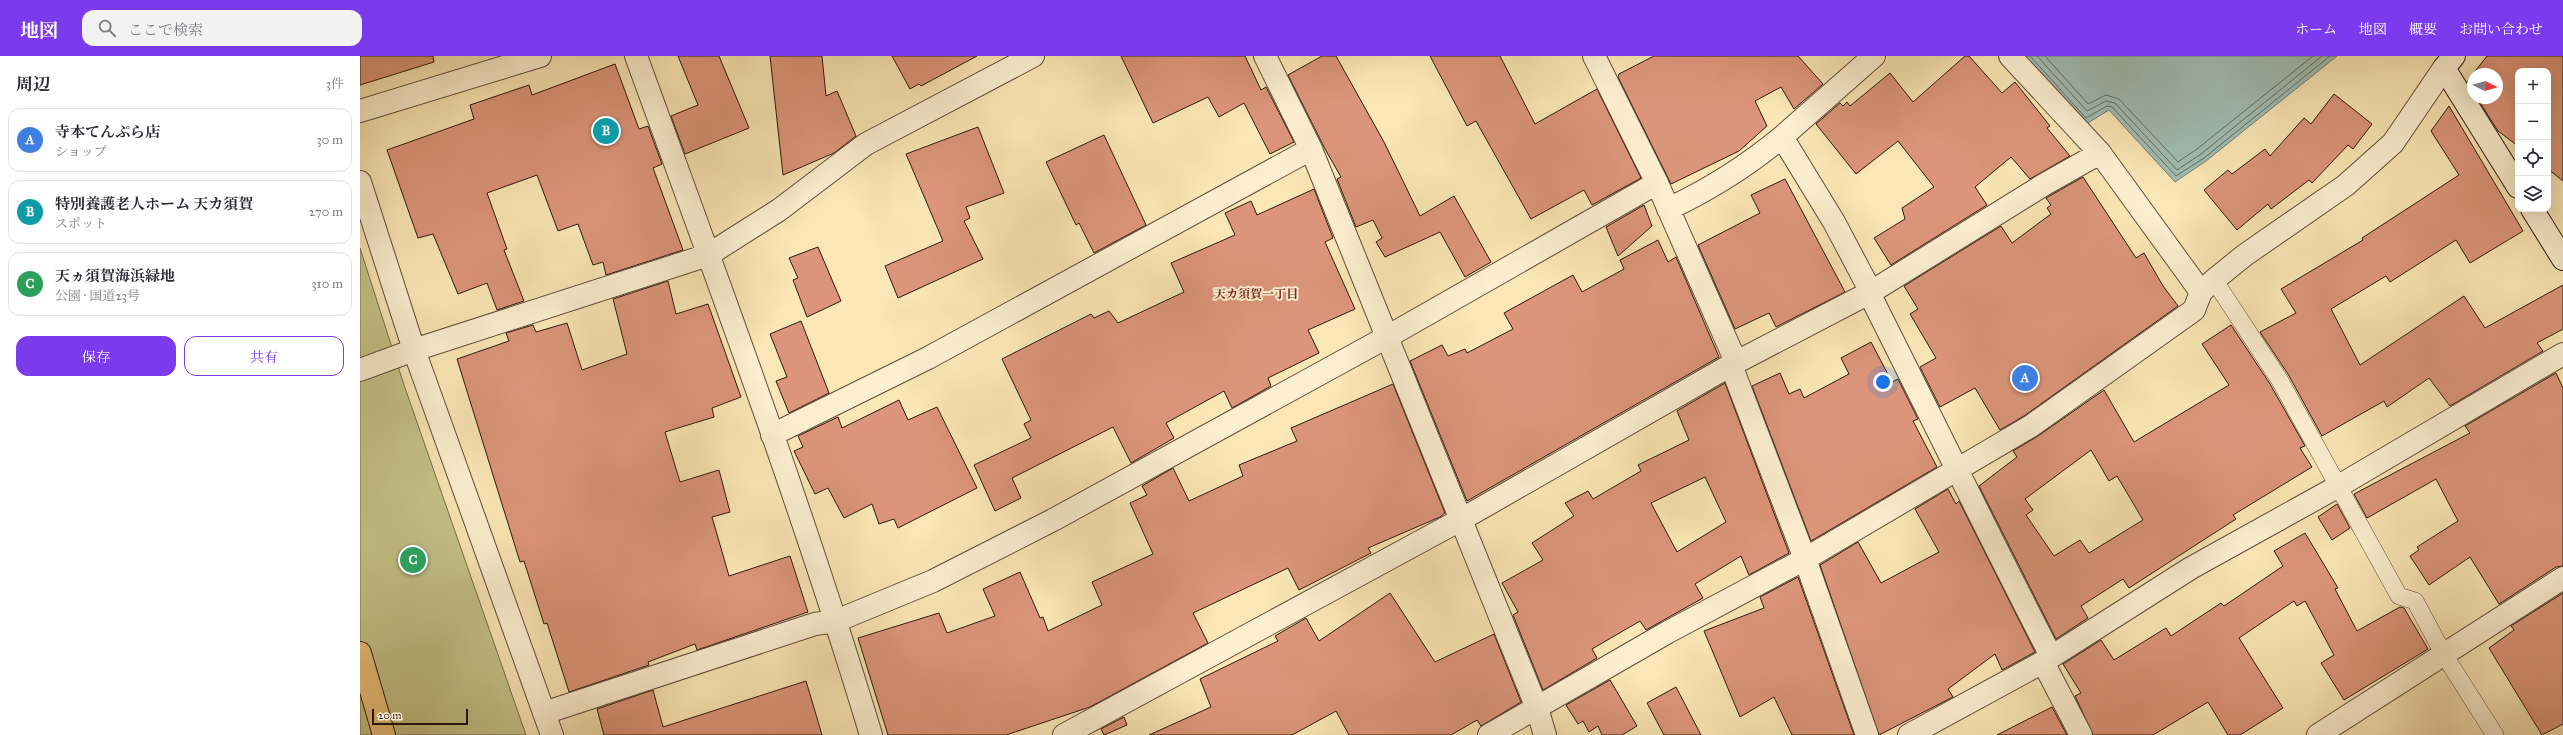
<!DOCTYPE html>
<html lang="ja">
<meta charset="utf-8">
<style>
body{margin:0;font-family:"IM FELL Great Primer","Noto Serif JP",serif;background:#f2f2f3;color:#2b2b33}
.controls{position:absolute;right:12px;top:12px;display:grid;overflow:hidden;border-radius:8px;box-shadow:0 4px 16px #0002}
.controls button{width:36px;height:36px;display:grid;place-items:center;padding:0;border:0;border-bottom:1px solid #e1e1e2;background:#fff;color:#2b2b33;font:20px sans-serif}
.compass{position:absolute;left:2107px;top:12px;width:36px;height:36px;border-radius:50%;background:#fff;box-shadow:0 4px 16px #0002;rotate:95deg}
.scale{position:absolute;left:12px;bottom:10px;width:96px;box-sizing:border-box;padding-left:4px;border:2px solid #2d190c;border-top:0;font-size:11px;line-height:14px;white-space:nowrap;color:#2d190c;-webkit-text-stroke:3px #fcefd0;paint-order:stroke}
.you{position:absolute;left:1523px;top:326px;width:14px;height:14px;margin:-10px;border:3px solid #fff;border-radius:50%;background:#1a73e8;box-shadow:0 0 0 6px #1a73e833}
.badge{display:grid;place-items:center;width:26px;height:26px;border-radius:50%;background:#7c3aed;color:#fff;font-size:13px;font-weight:700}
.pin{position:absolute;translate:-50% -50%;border:2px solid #fff;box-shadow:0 1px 4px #0006}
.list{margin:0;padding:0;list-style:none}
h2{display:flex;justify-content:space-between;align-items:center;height:52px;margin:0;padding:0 16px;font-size:17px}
h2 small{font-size:13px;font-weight:400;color:#7c7c81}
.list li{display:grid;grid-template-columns:26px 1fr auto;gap:12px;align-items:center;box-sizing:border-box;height:64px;margin:0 8px 8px;padding:0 8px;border:1px solid #e1e1e2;border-radius:12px}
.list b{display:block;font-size:15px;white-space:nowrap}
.list p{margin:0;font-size:13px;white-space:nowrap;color:#7c7c81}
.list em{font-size:13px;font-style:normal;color:#7c7c81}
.actions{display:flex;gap:8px;padding:12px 16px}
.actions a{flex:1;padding:9px 0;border:1px solid #7c3aed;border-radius:12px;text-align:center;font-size:14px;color:#7c3aed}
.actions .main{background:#7c3aed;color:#fff}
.icon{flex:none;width:22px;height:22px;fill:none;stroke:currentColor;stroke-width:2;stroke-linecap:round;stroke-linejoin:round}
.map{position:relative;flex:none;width:2203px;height:679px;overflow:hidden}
header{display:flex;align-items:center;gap:24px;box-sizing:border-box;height:56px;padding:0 20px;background:#7c3aed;color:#fff}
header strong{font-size:19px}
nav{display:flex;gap:22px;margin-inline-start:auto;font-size:14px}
.search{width:280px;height:36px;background:#f2f2f3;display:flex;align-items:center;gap:10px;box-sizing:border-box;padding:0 14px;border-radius:12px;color:#7c7c81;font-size:15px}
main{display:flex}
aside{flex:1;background:#fff}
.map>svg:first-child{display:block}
</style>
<header>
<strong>地図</strong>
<div class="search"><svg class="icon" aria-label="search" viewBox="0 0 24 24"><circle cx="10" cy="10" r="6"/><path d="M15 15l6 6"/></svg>ここで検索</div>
<nav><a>ホーム</a><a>地図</a><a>概要</a><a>お問い合わせ</a></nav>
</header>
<main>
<aside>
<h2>周辺<small>3件</small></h2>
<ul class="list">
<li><span class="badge" style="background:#3f7fe0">A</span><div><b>寺本てんぷら店</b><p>ショップ</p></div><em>30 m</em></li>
<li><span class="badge" style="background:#0f9aa8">B</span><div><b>特別養護老人ホーム 天カ須賀</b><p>スポット</p></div><em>270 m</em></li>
<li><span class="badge" style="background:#2e9e5b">C</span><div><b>天ヵ須賀海浜緑地</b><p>公園 · 国道23号</p></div><em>310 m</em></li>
</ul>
<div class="actions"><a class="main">保存</a><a>共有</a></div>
</aside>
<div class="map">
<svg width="2203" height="679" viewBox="0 0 2203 679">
<rect width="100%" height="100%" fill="#fae6b6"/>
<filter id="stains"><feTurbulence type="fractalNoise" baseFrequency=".005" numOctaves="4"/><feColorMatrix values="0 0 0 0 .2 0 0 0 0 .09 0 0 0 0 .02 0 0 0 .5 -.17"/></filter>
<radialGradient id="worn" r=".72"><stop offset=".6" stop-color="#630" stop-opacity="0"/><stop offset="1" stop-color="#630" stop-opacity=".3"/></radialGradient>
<!-- green -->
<path fill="#c5c389" stroke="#796e4a" d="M 0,192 L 44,329 L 166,679 L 0,679 Z"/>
<!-- water -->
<path fill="#a0beb5" stroke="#727c71" d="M 1665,0 L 1977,0 L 1846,105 L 1815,126 L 1749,54 L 1726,68 Z"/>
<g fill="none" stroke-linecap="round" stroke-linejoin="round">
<!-- shore -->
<path stroke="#666c60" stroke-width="1" d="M 1670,0 L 1726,62 L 1747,50 L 1752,51 L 1816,120 L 1844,102 L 1970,0
M 1677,0 L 1727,55 L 1746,45 L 1755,47 L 1817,114 L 1841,98 L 1962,0
M 1685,0 L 1728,48 L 1746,39 L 1759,43 L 1818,106 L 1837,93 L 1953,0"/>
</g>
<!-- building -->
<path fill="#dc957a" stroke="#2d190c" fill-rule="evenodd" d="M 0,0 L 73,0 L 74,6 L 0,29 Z
M 318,0 L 359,0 L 389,72 L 325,98 L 311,60 L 338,49 Z
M 410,0 L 462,0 L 466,40 L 477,35 L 496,80 L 474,97 L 423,119 Z
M 532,0 L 617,0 L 561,30 L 559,28 L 550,33 Z
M 761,0 L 885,0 L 901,34 L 906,31 L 934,86 L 910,98 L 884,47 L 859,61 L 848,41 L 793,67 Z
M 962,0 L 976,0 L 1024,86 L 1060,160 L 1094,140 L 1131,206 L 1105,221 L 1080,176 L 1025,201 L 1016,186 L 1022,182 L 1013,164 L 996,171 L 977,123 L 981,121 L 965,93 L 928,19 Z
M 1070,0 L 1140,0 L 1175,68 L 1237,33 L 1281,122 L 1232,149 L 1224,134 L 1171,163 L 1116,65 L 1107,70 Z
M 1294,0 L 1438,0 L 1463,28 L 1434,53 L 1421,31 L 1395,45 L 1407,70 L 1379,95 L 1311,128 L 1258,21 L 1259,18 Z
M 1605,0 L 1609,0 L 1642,37 L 1655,26 L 1690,70 L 1687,72 L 1710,100 L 1670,123 L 1651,101 L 1615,131 L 1627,149 L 1531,209 L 1514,182 L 1545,163 L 1542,152 L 1574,131 L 1538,85 L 1496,118 L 1456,68 L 1480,47 L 1483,50 L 1487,46 L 1490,50 L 1530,17 L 1553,46 Z
M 2127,0 L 2203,0 L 2203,125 L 2188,113 L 2188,15 L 2158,15 L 2158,90 L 2138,75 L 2117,42 L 2137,42 L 2137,18 L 2113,18 Z
M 255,8 L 279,73 L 288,70 L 302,108 L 293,112 L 323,194 L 246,219 L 243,206 L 233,209 L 218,168 L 198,175 L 177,119 L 127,137 L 147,193 L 144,194 L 164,245 L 137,254 L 127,227 L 98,238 L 73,178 L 58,182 L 27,94 L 114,63 L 110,49 L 169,29 L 172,39 Z
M 2113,18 L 2113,35 L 2107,26 Z
M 1974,38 L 2012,68 L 1993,93 L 1988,89 L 1952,127 L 1949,124 L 1911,153 L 1908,148 L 1877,174 L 1844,134 L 1868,114 L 1872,118 L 1905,93 L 1910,100 L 1944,62 L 1951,68 Z
M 2089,50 L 2163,175 L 2110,207 L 2096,184 L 2030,226 L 2026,220 L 1971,253 L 2000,309 L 2104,240 L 2125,272 L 2203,229 L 2203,273 L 2177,287 L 2183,295 L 2090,350 L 2069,322 L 2027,351 L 2024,345 L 1962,380 L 1928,318 L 1900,276 L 1936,257 L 1921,233 L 2003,184 L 2002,182 L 2099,119 L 2071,75 Z
M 618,71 L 644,137 L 606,151 L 610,162 L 604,165 L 623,203 L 538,242 L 525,210 L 583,185 L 546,98 Z
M 744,79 L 786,169 L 734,197 L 719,167 L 716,169 L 686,106 Z
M 1723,121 L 1776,202 L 1784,197 L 1803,230 L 1818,250 L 1664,360 L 1640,374 L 1615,332 L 1580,351 L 1560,311 L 1576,302 L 1550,258 L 1558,253 L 1544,230 L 1641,170 L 1652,187 L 1691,158 L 1687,152 L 1691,149 L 1686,142 Z
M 1425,123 L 1485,236 L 1416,271 L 1409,257 L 1375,273 L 1338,189 L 1400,157 L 1391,139 Z
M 954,133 L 973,182 L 965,186 L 995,253 L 948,274 L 959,297 L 908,322 L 911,330 L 872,352 L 864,335 L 806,367 L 814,382 L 771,407 L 753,371 L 652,422 L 661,442 L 635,455 L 614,409 L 671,382 L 664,368 L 671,364 L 642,303 L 731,258 L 734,262 L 749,255 L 758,267 L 824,236 L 811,207 L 875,179 L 865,157 L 891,145 L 897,159 Z
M 1284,149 L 1292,170 L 1258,200 L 1246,171 Z
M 1298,184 L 1308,206 L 1316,201 L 1359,301 L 1107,445 L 1050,305 L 1082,289 L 1088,300 L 1105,293 L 1107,297 L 1153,273 L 1144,257 L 1213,219 L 1222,236 L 1264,213 L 1260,204 Z
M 458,191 L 481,245 L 447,261 L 433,224 L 438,222 L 429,202 Z
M 308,225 L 316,258 L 348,248 L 381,341 L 352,352 L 354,361 L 305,376 L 320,426 L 359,414 L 370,456 L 352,461 L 369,520 L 430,500 L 448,556 L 337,594 L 335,588 L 288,606 L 289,609 L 209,636 L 187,567 L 184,568 L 164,505 L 160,506 L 97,303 L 149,285 L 146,277 L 173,269 L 176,276 L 207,267 L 222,314 L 267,298 L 253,243 Z
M 441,265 L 469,337 L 429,357 L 416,325 L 427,321 L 410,278 Z
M 1871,269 L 1910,328 L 1945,390 L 1940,392 L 1952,411 L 1873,459 L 1876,463 L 1769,532 L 1763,523 L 1721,550 L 1728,562 L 1696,583 L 1619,430 L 1657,401 L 1653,395 L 1678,380 L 1744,334 L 1774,386 L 1869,329 L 1842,288 ZM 1731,394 L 1749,425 L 1757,420 L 1783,464 L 1729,497 L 1720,484 L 1694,500 L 1666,459 L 1673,454 L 1665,443 Z
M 1511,286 L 1532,326 L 1538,323 L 1558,363 L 1553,365 L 1577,411 L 1451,485 L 1392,330 L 1420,317 L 1429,338 L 1440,333 L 1444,342 L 1489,318 L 1481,302 Z
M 2196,317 L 2203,332 L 2203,510 L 2196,511 L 2139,548 L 2110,501 L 2069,529 L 2050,500 L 2059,494 L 2057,491 L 2098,465 L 2076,423 L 2007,462 L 1994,438 L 2110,377 L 2105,370 Z
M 1365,327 L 1429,497 L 1389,519 L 1381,500 L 1335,528 L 1343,542 L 1286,574 L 1280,565 L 1232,593 L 1237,602 L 1183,634 L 1153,559 L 1158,556 L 1142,527 L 1183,504 L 1172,487 L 1214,460 L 1205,447 L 1228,435 L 1233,443 L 1281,415 L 1278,409 L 1329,384 L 1317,355 ZM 1345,421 L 1366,466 L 1317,496 L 1291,447 Z
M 1033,328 L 1085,457 L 1080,461 L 1008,492 L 1011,497 L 939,534 L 928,512 L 833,557 L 848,587 L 730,651 L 646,679 L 528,679 L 498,582 L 579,557 L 587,577 L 635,560 L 623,533 L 660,516 L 680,562 L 683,561 L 688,575 L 742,549 L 732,526 L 793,498 L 770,447 L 787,439 L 782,430 L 813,412 L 829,445 L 883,420 L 879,409 L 937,385 L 931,372 Z
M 539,344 L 548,364 L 577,351 L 617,432 L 538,472 L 534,463 L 519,468 L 512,448 L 484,462 L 468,432 L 455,438 L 434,395 L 443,391 L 438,380 L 478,361 L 482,372 Z
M 1588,433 L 1596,448 L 1599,445 L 1675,596 L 1642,614 L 1635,598 L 1588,633 L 1593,641 L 1519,679 L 1460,509 L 1498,486 L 1521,527 L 1579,496 L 1555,453 Z
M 1977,448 L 1990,472 L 1972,484 L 1958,461 Z
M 1945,477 L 1978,532 L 1975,533 L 1997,575 L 2040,551 L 2044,552 L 2068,593 L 1984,644 L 1961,607 L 1974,599 L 1945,545 L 1937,550 L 1934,545 L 1879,582 L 1923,652 L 1880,679 L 1868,679 L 1848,646 L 1793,679 L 1733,679 L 1715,640 L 1721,637 L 1703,608 L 1741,584 L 1754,604 L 1806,572 L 1811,580 L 1861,547 L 1864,550 L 1923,510 L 1914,495 Z
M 1438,521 L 1494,679 L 1432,679 L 1414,641 L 1380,661 L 1344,575 L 1404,552 L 1400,541 Z
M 1030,537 L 1075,606 L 1134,578 L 1161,646 L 1121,670 L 1117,664 L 1091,679 L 989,679 L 976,655 L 932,679 L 789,679 L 851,651 L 840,623 L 918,585 L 915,580 L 946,562 L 959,585 Z
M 2203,537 L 2203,668 L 2182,679 L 2129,592 L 2154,574 L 2151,570 Z
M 1250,624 L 1277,670 L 1262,679 L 1242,679 L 1238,670 L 1229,676 L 1223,665 L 1218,668 L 1206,649 Z
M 446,625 L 462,679 L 244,679 L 237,653 L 293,634 L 303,671 Z
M 1316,631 L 1341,679 L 1304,679 L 1287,647 Z
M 1692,651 L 1707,679 L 1637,679 Z
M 764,661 L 767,669 L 744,679 L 741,673 Z"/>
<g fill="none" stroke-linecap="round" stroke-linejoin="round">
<!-- service casing -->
<g stroke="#604c36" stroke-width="18">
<path id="service" d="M 1854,224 L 1919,323 L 2039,540 L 2055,545 L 2083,597 L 2135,679"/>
</g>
<!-- minor casing -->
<g stroke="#604c36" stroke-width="24">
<path id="minor" d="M 276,0 C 358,225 442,450 511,679
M 905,0 L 951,93 L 1177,652 L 1185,679
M 1234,0 L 1297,127 L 1376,306
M 1650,0 L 1740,97 L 1841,236
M 0,55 L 180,0
M 1422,81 L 1514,0
M 0,126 L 54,294 L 192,679
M 1308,153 C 1349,134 1388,109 1422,81 L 1474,166 L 1511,236
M 1509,237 C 1570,358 1629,480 1691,600
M 1371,309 L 1445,503 L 1507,679
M 0,314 L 54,294 L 348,199 L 419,154 L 506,88 L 673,0
M 412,379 L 568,302 L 951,93
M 1683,606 L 1721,679
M 184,657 L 455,568 L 476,565 L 573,525 L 693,464 L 1027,281 L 1297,127
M 704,679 L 1102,463 L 1371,309 L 1511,236 L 1685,128 L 1740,97
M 1129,679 L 1308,576 L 1445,503 L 1671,370 L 1834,254 L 1841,236 L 1854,224 L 1885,199 L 1986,129 L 2033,87 L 2084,12
M 1549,679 L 1683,606 L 1831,512 L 1977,431 L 2203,298
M 1958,679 L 2203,522"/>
</g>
<!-- secondary casing -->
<g stroke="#2d190c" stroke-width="24">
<path id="secondary" d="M 2094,0 L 2084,12 L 2158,131
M 2172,153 L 2203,203"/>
</g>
<!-- trunk casing -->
<g stroke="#2d190c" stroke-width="24">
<path id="trunk" d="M 0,597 L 24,679"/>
</g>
<!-- service -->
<use href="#service" stroke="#fcefd0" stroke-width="17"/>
<!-- minor -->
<use href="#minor" stroke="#fcefd0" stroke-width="22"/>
<!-- secondary -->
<use href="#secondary" stroke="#fcefd0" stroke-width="22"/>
<!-- trunk -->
<use href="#trunk" stroke="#edc37b" stroke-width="22"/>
</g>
<g text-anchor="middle" stroke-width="4" stroke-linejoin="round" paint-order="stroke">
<!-- neighbourhood labels -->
<g font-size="12" font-weight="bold" fill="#7a1f14" stroke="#fcefd0">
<text x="896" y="242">天カ須賀一丁目</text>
</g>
</g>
<rect width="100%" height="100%" filter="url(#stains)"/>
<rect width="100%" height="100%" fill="url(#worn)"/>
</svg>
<div class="controls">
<button>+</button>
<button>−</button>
<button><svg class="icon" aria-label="locate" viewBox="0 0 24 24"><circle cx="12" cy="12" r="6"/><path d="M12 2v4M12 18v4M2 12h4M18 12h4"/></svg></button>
<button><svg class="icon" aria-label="layers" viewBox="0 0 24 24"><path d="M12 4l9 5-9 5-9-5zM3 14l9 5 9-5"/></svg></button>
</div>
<svg class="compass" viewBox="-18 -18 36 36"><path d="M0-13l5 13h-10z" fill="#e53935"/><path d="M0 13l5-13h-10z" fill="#7c7c81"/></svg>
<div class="scale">20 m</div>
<div class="you"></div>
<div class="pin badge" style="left:1665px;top:322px;background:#3f7fe0">A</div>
<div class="pin badge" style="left:246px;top:75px;background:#0f9aa8">B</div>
<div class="pin badge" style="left:53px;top:504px;background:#2e9e5b">C</div>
</div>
</main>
